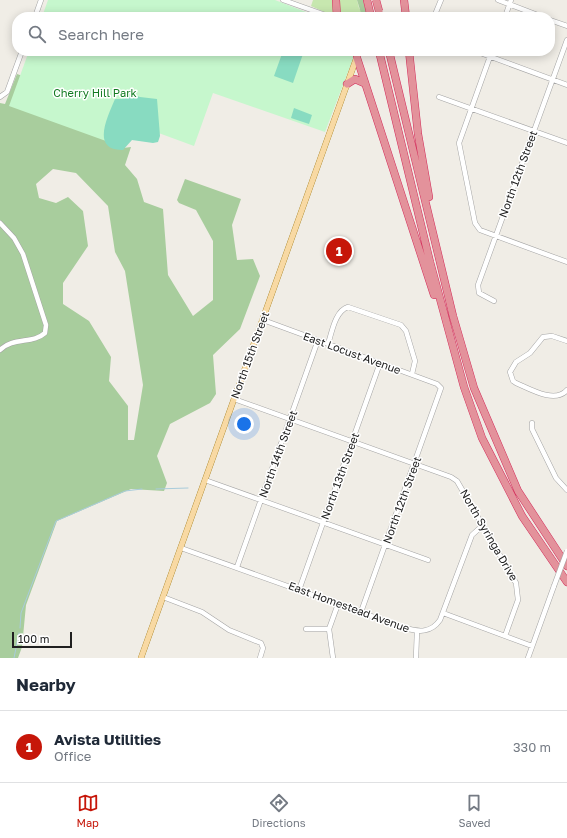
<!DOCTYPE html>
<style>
body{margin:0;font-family:"Golos Text",sans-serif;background:#f6f6f7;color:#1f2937}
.scale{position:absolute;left:12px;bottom:10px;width:60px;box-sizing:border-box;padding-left:4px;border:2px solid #202020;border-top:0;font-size:11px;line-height:14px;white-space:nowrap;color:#202020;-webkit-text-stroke:3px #fff;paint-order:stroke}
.you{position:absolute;left:244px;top:424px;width:14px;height:14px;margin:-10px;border:3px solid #fff;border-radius:50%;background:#1a73e8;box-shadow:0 0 0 6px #1a73e833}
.badge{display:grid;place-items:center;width:26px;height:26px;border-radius:50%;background:#c61609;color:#fff;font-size:13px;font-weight:700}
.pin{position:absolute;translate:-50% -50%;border:2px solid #fff;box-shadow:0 1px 4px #0006}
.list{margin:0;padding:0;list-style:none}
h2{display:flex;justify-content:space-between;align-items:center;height:52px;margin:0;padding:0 16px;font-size:17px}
h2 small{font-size:13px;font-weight:400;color:#747a83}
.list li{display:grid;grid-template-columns:26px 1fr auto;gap:12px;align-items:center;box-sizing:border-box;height:72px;padding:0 16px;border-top:1px solid #e0e1e3}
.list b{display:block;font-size:15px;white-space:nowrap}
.list p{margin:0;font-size:13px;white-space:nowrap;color:#747a83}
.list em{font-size:13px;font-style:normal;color:#747a83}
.icon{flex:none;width:22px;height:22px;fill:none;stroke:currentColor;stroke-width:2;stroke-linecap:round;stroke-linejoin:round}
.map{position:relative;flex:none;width:567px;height:658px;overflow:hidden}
.search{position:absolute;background:#fff;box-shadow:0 2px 10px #0003;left:12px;right:12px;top:12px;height:44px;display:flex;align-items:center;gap:10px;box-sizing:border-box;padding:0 14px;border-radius:16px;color:#747a83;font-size:15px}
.sheet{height:124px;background:#fff}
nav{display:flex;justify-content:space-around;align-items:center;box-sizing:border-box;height:56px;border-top:1px solid #e0e1e3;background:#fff;font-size:11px;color:#747a83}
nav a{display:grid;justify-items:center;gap:2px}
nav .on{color:#c61609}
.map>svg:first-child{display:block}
</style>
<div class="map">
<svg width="567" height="658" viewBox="0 0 567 658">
<rect width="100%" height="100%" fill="#f0ede6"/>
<!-- grass -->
<path fill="#c7e7af" d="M 313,0 L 335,0 L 335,14 L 333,16 L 311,6 Z
M 339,0 L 357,0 L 359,8 L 366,17 L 341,17 Z"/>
<!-- forest -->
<path fill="#a8cd9d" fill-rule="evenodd" d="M 357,0 L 363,0 L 367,16 L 361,13 Z
M 17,74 L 90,99 L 115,149 L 131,147 L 125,165 L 137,179 L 144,202 L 163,209 L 168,275 L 193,316 L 213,300 L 213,241 L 196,210 L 179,203 L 177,200 L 185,179 L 241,199 L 232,225 L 237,260 L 253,259 L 260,276 L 240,329 L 213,355 L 216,394 L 210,403 L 170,424 L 157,456 L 167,483 L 164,491 L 131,489 L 57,521 L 26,605 L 22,647 L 18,658 L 0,658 L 0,103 L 5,104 ZM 53,169 L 76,173 L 108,206 L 115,252 L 125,271 L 143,385 L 134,440 L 128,440 L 128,406 L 109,381 L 111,357 L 89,321 L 63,304 L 63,283 L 88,246 L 83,211 L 68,197 L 56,203 L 39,198 L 36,184 Z"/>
<!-- park -->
<path fill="#c6f7cd" d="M 48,0 L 275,0 L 319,17 L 42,17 Z
M 29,51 L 356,51 L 325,132 L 213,93 L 194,146 L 126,121 L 117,145 L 9,106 Z"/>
<!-- pitch -->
<path fill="#88dbc1" d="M 283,51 L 304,51 L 293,83 L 274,76 Z
M 125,92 L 140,97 L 157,99 L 160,136 L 158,142 L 153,143 L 132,140 L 123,150 C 90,151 108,116 115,99 L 122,99 Z
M 294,108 L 312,115 L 309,124 L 291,118 Z"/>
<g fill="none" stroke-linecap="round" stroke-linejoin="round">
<!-- stream -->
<path stroke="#a9ccdb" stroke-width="1" d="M 156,489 L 188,488
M 20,628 L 21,613 L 56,521 L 125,491 L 142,489
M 14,658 L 19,633"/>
<!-- minor casing -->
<g stroke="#a4a4a4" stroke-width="5.5">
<path id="minor" d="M 283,0 L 331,17
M 498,0 L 543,17
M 35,17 L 41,0
M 434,17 L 441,0
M 505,17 L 511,0
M 550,20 L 567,26
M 475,51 L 567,85
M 492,51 L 459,143 L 475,223 L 480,230 L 567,262
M 0,97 L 7,92 L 22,51
M 439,97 L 567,143
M 0,223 L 14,238 L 23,254 L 46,325 L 45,333 C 33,344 13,337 0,350
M 494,301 L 479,293 L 478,285 L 567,40
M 263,320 L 437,384 L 441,388 L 361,612
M 567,341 L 552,336 L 543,337 L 530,353 L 516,362 L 510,372 L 513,381 L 516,383 C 530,389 555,404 567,390
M 328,344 C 332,332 335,311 348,307 L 401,325 L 406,331 L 415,361 L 412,374
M 234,399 L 451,477 L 457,481 L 516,583 L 518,600 L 505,636
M 532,423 L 532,429 L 556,478 L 567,490
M 205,480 L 428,560
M 181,548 L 405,628 C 419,632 431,633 440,620 L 472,535 L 482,526
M 237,567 L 318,340
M 299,590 L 380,363
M 163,597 L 202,612 L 229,630 L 261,643 L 263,648 L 260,658
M 443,613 L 532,646
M 306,629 L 329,629
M 333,658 L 329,629 L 338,604
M 416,658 L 417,631
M 528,658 L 554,586"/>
</g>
<!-- major casing -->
<g stroke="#946f07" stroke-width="6">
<path id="major" d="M 141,658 L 359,51"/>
</g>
<!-- highway casing -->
<g stroke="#d32e5b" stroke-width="8">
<path id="highway" d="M 336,0 L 337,17
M 367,0 L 371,17
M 404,0 L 406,17
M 379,51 L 430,262 L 464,387 L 482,438 L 522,516 L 567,582
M 389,51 L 453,316 L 474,388 L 518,491 L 567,566
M 409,51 L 418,134 L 429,197
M 357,58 L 434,295
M 347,84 L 355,79 L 364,83"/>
</g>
<!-- minor -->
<use href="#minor" stroke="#fff" stroke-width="4.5"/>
<!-- major -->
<use href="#major" stroke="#f8d9a3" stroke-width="5.5"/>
<!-- highway -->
<use href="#highway" stroke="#e3929b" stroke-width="7"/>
<!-- minor-bridge casing -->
<g stroke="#a4a4a4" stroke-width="5.5" stroke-linecap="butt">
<path id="minor-bridge" d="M 554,586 L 567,551"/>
</g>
<!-- highway-bridge casing -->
<g stroke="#d32e5b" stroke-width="8" stroke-linecap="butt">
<path id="highway-bridge" d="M 376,0 L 379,11"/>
</g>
<!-- minor-bridge -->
<use href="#minor-bridge" stroke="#fff" stroke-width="4.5"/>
<!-- highway-bridge -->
<use href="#highway-bridge" stroke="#e3929b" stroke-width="7"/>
</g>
<g text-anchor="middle" stroke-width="3" stroke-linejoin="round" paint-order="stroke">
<!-- park labels -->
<g font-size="11" fill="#117a21" stroke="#fff">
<text x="95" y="97">Cherry Hill Park</text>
</g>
<!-- street labels -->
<g font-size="11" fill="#202020" stroke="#fff">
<text transform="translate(518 174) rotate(-70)" y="4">North 12th Street</text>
<text transform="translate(352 353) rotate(20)" y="4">East Locust Avenue</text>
<text transform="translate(250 355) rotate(-70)" y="4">North 15th Street</text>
<text transform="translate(278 454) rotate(-70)" y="4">North 14th Street</text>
<text transform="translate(340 476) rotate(-70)" y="4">North 13th Street</text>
<text transform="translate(402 500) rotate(-70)" y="4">North 12th Street</text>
<text transform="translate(489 535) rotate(60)" y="4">North Syringa Drive</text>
<text transform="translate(349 607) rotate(20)" y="4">East Homestead Avenue</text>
</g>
</g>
</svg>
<div class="scale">100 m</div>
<div class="you"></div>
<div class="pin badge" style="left:339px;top:251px">1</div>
<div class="search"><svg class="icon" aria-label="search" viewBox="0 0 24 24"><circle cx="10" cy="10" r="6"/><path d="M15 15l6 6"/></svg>Search here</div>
</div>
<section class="sheet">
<h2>Nearby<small></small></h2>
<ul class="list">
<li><span class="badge">1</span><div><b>Avista Utilities</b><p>Office</p></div><em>330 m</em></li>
</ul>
</section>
<nav>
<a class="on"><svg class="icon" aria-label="map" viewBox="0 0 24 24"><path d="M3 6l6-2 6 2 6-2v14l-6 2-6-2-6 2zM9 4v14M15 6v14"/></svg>Map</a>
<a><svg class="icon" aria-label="directions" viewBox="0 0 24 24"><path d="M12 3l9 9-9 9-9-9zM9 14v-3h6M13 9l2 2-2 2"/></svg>Directions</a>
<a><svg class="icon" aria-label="saved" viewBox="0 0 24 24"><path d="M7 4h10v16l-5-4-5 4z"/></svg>Saved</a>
</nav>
